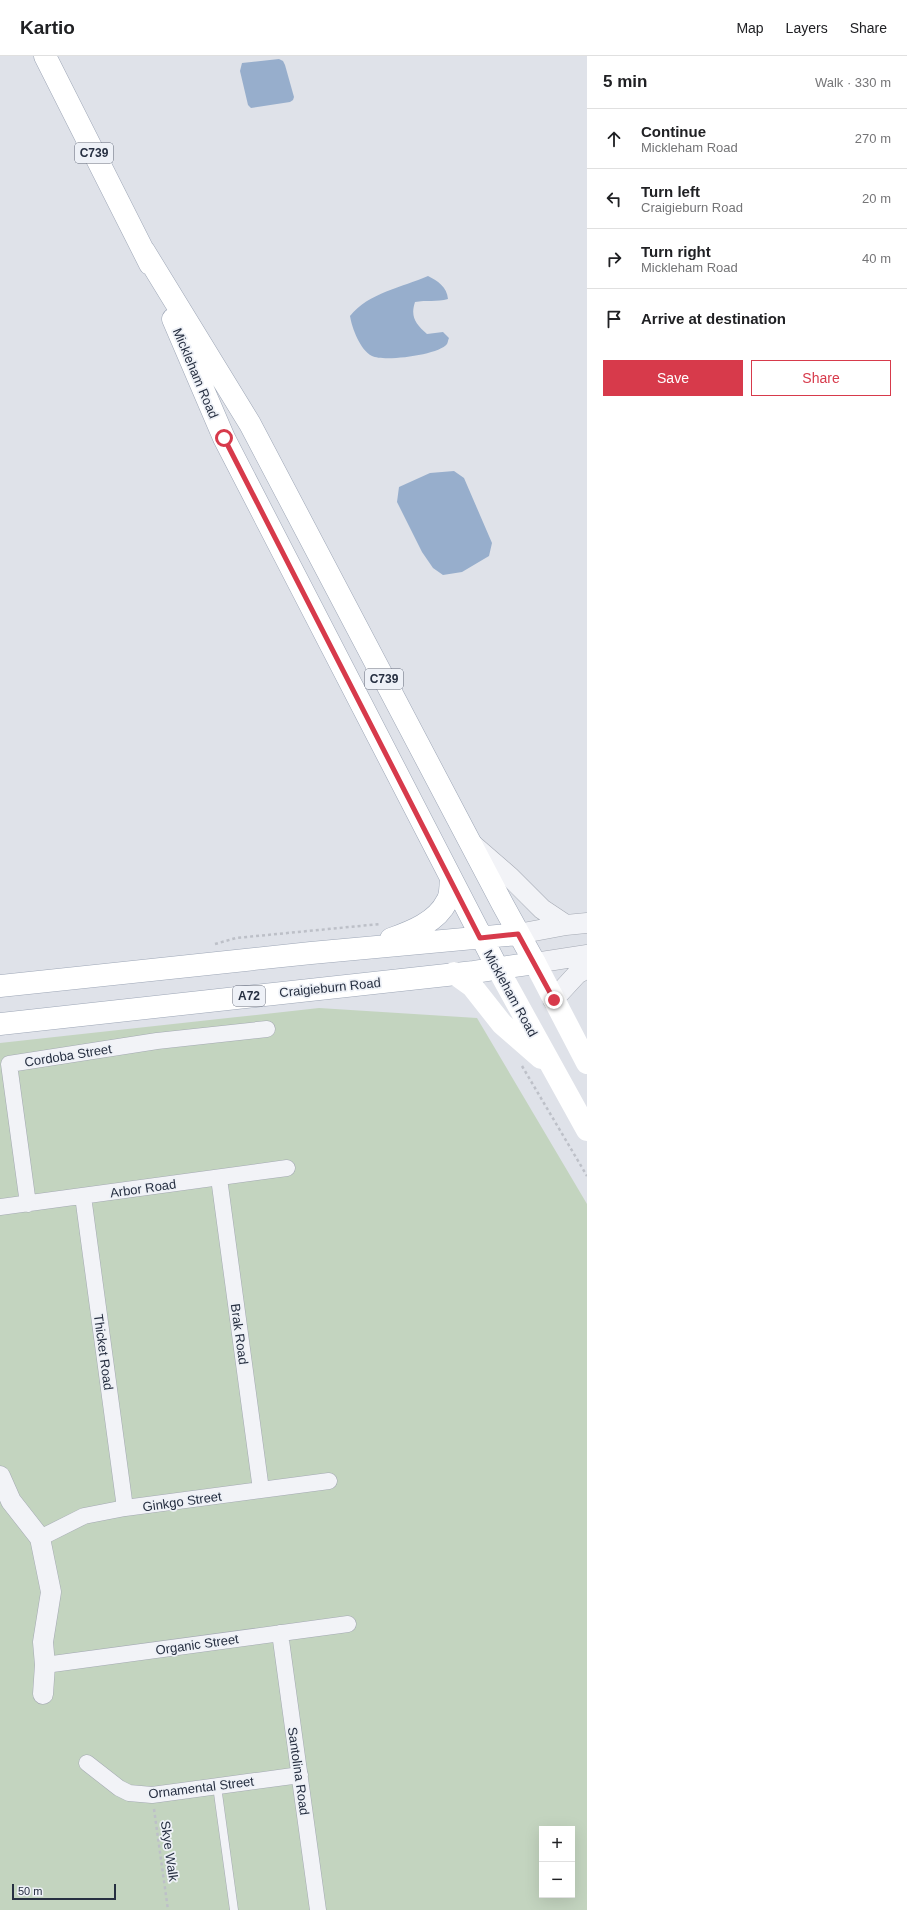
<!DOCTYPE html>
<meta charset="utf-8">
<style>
body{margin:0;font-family:Helvetica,sans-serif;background:#f2f2f2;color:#202124}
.controls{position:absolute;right:12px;bottom:12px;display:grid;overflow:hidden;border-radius:0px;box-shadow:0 4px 16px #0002}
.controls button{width:36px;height:36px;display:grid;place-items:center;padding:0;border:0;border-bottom:1px solid #e0e0e0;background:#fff;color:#202124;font:20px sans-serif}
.scale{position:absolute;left:12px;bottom:10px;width:104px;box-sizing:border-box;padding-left:4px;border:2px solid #262f41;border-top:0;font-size:11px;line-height:14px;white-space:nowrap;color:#262f41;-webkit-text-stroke:3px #eef1f7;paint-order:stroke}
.stop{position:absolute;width:12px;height:12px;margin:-9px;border:3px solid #d73a4b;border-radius:50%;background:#fff}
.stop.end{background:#d73a4b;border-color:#fff;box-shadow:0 1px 4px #0008}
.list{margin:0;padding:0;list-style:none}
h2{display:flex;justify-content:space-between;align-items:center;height:52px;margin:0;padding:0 16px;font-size:17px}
h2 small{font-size:13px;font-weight:400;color:#757577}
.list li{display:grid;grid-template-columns:26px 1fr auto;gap:12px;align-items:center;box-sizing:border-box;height:60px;padding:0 16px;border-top:1px solid #e0e0e0}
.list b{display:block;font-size:15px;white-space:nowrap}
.list p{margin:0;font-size:13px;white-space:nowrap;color:#757577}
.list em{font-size:13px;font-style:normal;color:#757577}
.actions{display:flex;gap:8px;padding:12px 16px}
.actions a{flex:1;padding:9px 0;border:1px solid #d73a4b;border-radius:0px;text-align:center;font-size:14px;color:#d73a4b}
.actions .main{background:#d73a4b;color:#fff}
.icon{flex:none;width:22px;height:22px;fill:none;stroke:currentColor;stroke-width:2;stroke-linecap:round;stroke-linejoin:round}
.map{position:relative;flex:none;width:587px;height:1854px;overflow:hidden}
header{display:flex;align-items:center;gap:24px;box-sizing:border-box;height:56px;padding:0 20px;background:#fff;border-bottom:1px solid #e0e0e0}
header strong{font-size:19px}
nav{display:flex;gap:22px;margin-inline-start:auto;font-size:14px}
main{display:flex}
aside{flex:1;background:#fff}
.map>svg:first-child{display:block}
</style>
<header>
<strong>Kartio</strong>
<nav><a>Map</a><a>Layers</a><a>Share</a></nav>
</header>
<main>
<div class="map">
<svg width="587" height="1854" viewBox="0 0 587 1854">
<rect width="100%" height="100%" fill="#dfe2e9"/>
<!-- green -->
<path fill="#c3d4bf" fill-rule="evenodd" d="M 319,952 L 477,962 L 587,1148 L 587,1854 L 0,1854 L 0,987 ZM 542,1773 L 572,1773 L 572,1839 L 542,1839 Z"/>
<!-- water -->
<path fill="#97aecc" d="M 279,3 L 283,5 L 285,9 L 294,41 L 293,44 L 290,46 L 251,52 L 248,49 L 240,15 L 242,7 Z
M 428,220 C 438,225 447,231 448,243 C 437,246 426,244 415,246 C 410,261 416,268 427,278 L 443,276 L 449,282 C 448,284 448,286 447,288 C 439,299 384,306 372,300 C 360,294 352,272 350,260 C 368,237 403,231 428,220 Z
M 454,415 L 464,422 L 492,487 L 489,500 L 462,516 L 443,519 L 433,512 L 422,496 L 397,446 L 399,431 L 430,417 Z"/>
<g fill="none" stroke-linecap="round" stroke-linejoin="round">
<!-- service casing -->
<g stroke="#a4a9b3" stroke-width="9">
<path id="service" d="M 217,1730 L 234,1854"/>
</g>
<!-- minor casing -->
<g stroke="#a4a9b3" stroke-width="17">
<path id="minor" d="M 219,1122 L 261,1434
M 83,1140 L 125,1452
M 28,1148 L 9,1008 L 157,985 L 267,973
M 0,1151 L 287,1112
M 40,1482 L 84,1460 L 125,1452 L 329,1425
M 280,1577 L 318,1854
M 45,1609 L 348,1568
M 87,1707 L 119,1732 L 129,1737 L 152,1739 L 300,1719"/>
</g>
<!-- tertiary casing -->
<g stroke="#a4a9b3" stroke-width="21">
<path id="tertiary" d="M 472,788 L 510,821 L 542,853 L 566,869
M 518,878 L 566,869 L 587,867
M 535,907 L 587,899
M 553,944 L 577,918 L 587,912
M 0,1420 L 11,1445 L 40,1482 L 51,1536 L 43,1586 L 45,1609 L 43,1638"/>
</g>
<!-- primary casing -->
<g stroke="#9da6b6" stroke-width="23">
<path id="primary" d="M 45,0 L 150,208
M 173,263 L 224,382 L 498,913
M 391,883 C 411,876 437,866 447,845 C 451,839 450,831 451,824
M 0,930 L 311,897 L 518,878
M 0,968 L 474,916 L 535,907 L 503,849 L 250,368 L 144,195"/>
</g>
<!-- path -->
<path stroke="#bdc0c8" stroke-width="2.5" stroke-dasharray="3 3" stroke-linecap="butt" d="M 215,888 L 236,882 L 380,868
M 522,1010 L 587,1120
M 154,1753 L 168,1854"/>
<!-- service -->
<use href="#service" stroke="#f2f3f7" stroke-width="8"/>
<!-- minor -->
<use href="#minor" stroke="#f2f3f7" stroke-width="16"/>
<!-- tertiary -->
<use href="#tertiary" stroke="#f2f3f7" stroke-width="20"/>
<!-- secondary -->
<path stroke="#fff" stroke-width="22" d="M 535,907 L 587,1007
M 498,913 L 587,1074
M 454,917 L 472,930 L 502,968 L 541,1002"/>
<!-- primary -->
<use href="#primary" stroke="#fff" stroke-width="22"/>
</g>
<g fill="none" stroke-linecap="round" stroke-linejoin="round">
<!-- route -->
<path stroke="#d73a4b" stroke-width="5" d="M 224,382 L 480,882 L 518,878 L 554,944"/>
</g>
<g text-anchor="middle" stroke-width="3.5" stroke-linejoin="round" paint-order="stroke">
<!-- shield labels -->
<g fill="#eef1f7" stroke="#626978" stroke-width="1">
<rect x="75" y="87" width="38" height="20" rx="3"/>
<rect x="365" y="613" width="38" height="20" rx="3"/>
<rect x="233" y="930" width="32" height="20" rx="3"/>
</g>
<g font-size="12" font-weight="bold" fill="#262f41">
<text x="94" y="101">C739</text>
<text x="384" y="627">C739</text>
<text x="249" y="944">A72</text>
</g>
<!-- street labels -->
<g font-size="13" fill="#262f41" stroke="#eef1f7">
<text transform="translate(196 317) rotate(67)" y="5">Mickleham Road</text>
<text transform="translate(330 931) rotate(-6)" y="5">Craigieburn Road</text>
<text transform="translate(511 937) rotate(61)" y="5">Mickleham Road</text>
<text transform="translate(68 999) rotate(-9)" y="5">Cordoba Street</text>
<text transform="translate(143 1132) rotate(-8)" y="5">Arbor Road</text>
<text transform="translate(240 1278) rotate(82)" y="5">Brak Road</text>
<text transform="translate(104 1296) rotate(82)" y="5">Thicket Road</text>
<text transform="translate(182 1445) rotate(-8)" y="5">Ginkgo Street</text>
<text transform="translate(197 1588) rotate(-8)" y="5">Organic Street</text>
<text transform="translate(299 1715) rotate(82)" y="5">Santolina Road</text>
<text transform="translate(201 1731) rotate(-7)" y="5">Ornamental Street</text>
<text transform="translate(170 1795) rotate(82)" y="5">Skye Walk</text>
</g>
</g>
</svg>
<div class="controls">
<button>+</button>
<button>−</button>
</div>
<div class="scale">50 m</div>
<div class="stop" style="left:224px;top:382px"></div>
<div class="stop end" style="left:554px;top:944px"></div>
</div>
<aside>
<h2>5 min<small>Walk · 330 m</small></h2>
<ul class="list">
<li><svg class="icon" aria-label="ahead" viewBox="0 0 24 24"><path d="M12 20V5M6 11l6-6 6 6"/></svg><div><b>Continue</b><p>Mickleham Road</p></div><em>270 m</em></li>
<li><svg class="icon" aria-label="left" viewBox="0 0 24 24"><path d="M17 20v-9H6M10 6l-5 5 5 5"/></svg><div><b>Turn left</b><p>Craigieburn Road</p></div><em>20 m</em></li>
<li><svg class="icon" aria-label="right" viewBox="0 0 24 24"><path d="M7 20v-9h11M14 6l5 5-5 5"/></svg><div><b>Turn right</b><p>Mickleham Road</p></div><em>40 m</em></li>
<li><svg class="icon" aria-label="arrive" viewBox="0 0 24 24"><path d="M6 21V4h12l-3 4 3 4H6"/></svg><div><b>Arrive at destination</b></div></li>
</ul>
<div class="actions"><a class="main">Save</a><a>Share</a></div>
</aside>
</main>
